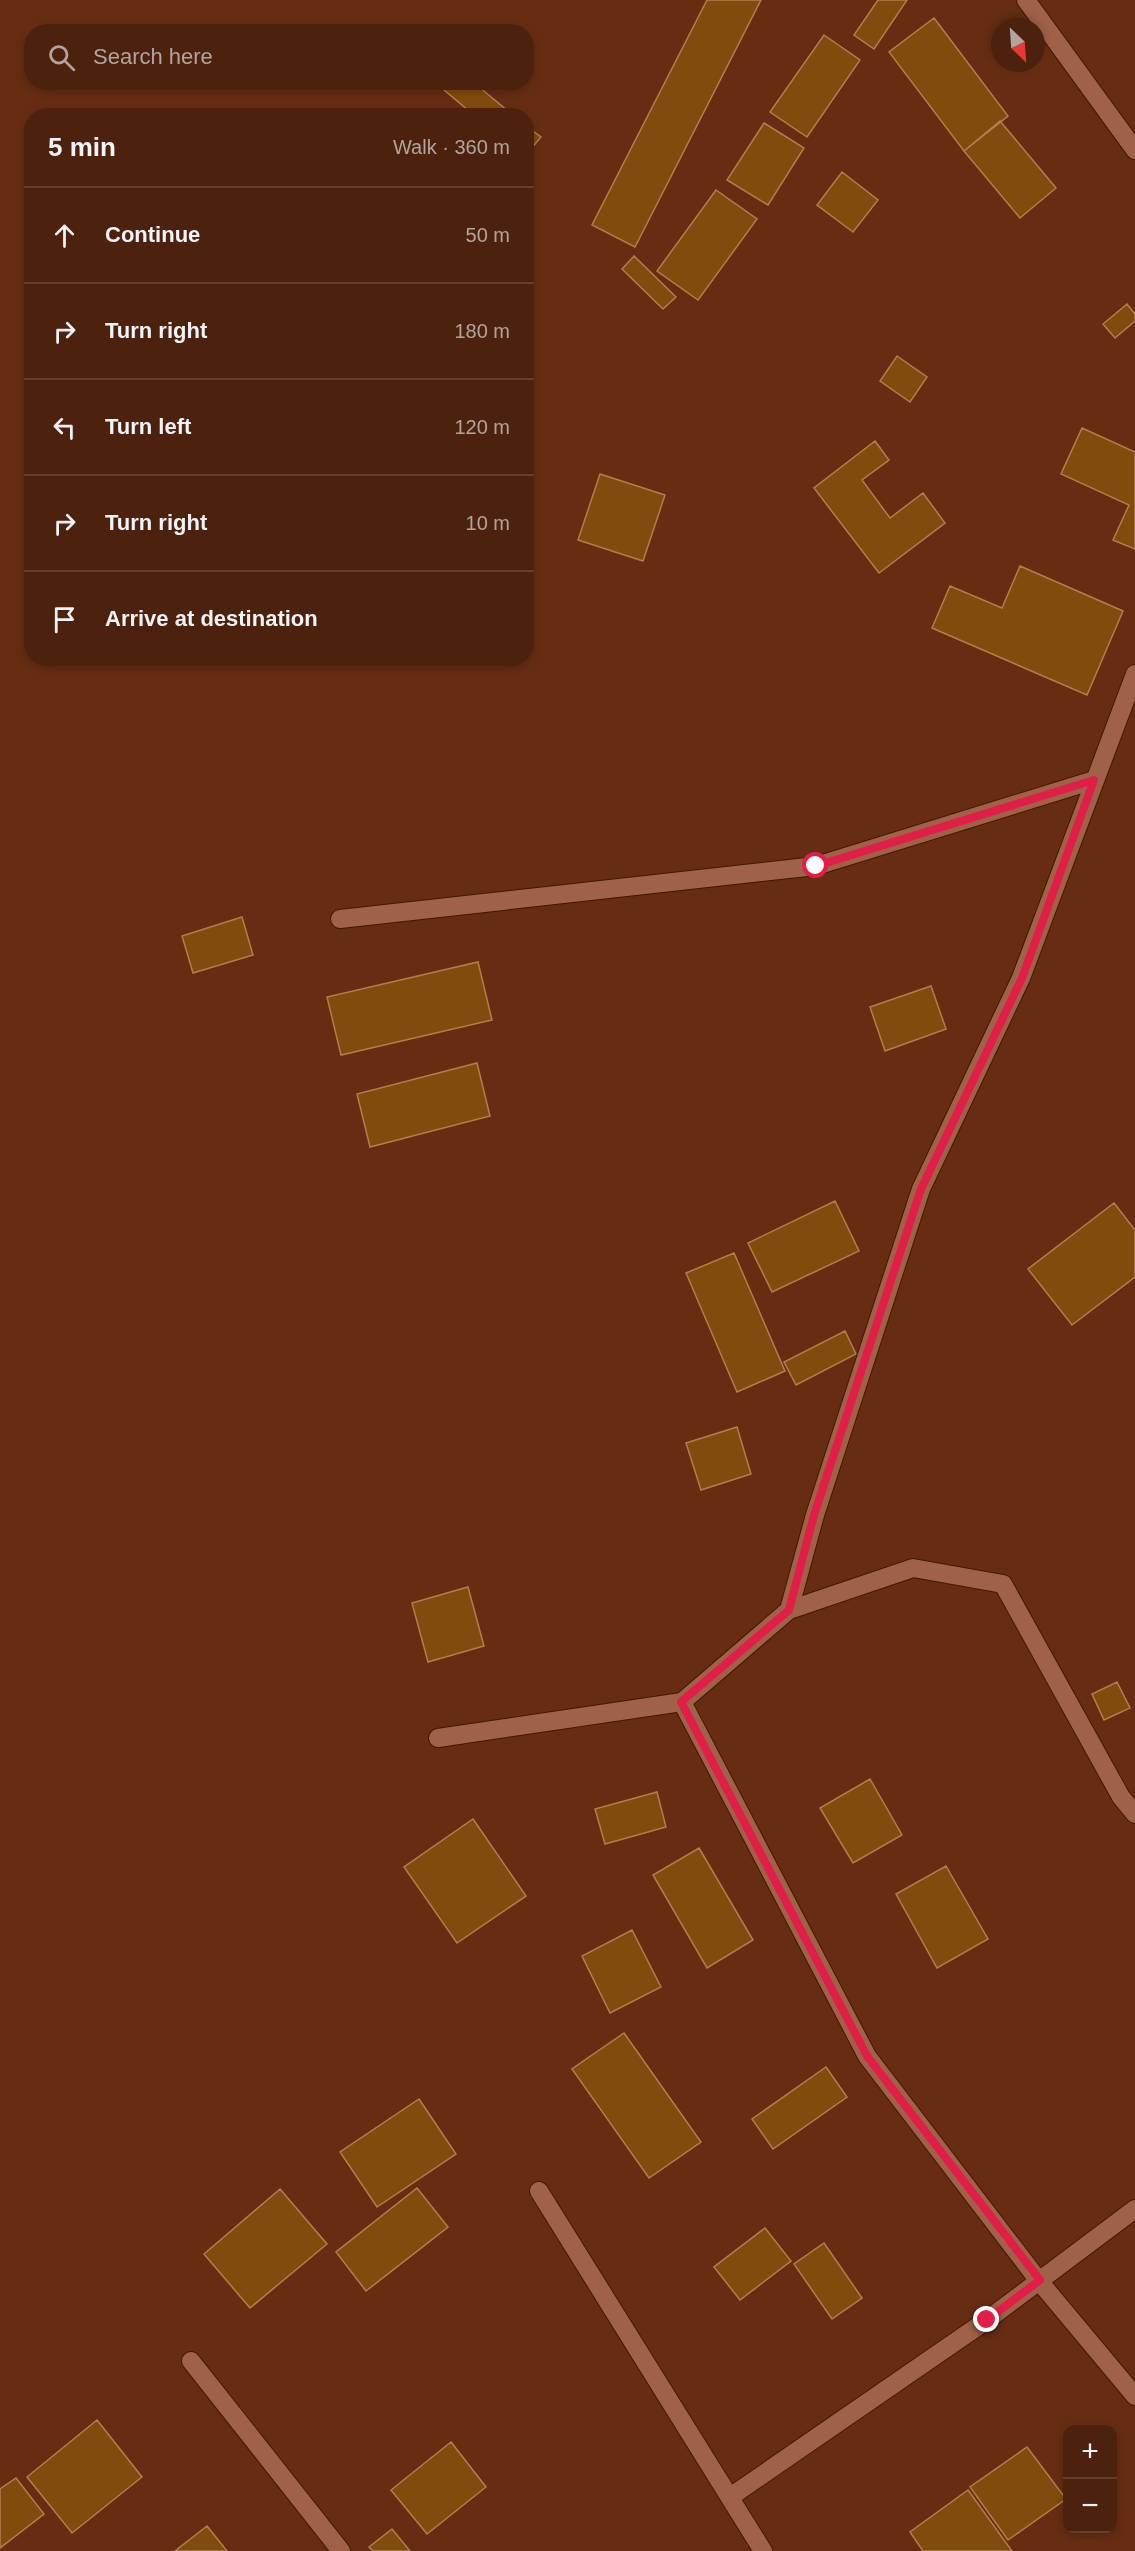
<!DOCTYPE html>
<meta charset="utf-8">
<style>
body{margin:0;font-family:Arial,sans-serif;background:#562f1c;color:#f1f3f6}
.controls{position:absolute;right:18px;bottom:18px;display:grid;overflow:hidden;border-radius:12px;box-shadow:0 3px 9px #0003}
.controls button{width:54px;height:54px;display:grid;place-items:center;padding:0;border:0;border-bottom:2px solid #633f2e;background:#4c220e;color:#f1f3f6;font:30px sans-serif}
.compass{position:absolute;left:991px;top:18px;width:54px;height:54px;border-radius:50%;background:#4c220e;box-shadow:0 3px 9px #0003;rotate:155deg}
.stop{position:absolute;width:18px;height:18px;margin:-14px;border:4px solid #e11d48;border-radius:50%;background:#fff}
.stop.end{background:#e11d48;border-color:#fff;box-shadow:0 2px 6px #0008}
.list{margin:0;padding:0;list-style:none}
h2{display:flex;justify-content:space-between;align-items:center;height:78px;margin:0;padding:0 24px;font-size:26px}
h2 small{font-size:20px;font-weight:400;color:#b2a49e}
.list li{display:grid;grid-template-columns:39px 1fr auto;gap:18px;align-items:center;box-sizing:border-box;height:96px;padding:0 24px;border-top:2px solid #633f2e}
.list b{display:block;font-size:22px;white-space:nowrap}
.list em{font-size:20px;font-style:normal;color:#b2a49e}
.icon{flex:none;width:33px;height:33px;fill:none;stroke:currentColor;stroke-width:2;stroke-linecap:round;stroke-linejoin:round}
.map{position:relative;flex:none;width:1135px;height:2551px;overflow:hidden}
.search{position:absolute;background:#4c220e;box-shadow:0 3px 9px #0003;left:24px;top:24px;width:510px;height:66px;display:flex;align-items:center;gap:15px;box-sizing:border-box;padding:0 21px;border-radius:24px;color:#b2a49e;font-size:22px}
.panel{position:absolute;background:#4c220e;box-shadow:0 3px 9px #0003;left:24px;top:108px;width:510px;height:558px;border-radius:24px}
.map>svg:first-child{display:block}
</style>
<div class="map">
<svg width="1135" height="2551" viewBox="0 0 1135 2551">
<rect width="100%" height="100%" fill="#662d13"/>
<!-- building -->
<path fill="#804c0d" stroke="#b17e4e" stroke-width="1.5" d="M 707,0 L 761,0 L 635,247 L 592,225 Z
M 878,0 L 907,0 L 874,49 L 854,35 Z
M 934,18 L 1008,116 L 964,151 L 889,52 Z
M 824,35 L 860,60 L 807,137 L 770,112 Z
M 448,82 L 473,82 L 514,116 L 475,116 L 443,89 Z
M 1000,121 L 1056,188 L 1020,218 L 964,151 Z
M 764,123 L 804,148 L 768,205 L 727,180 Z
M 526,126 L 541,137 L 526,155 Z
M 842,172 L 878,200 L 853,232 L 817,205 Z
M 716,190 L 757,219 L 698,300 L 657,271 Z
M 634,256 L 676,297 L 663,309 L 622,269 Z
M 1127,304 L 1135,314 L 1135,321 L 1115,338 L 1103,324 Z
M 897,356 L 927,377 L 910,402 L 880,381 Z
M 1082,428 L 1135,452 L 1135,549 L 1113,540 L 1129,505 L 1061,474 Z
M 875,441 L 889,460 L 862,480 L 890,518 L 923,493 L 945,523 L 879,573 L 814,488 Z
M 600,474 L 665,495 L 643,561 L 578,540 Z
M 1020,566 L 1123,611 L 1087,695 L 932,628 L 950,586 L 1002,608 Z
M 242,917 L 253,955 L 193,973 L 182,936 Z
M 478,962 L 492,1020 L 341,1055 L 327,997 Z
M 931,986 L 946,1029 L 885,1051 L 870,1007 Z
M 477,1063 L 490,1116 L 370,1147 L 357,1094 Z
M 835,1201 L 859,1251 L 772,1292 L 748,1243 Z
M 1114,1203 L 1135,1230 L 1135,1277 L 1072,1325 L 1028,1269 Z
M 734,1253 L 785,1371 L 737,1392 L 686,1273 Z
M 845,1331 L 856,1354 L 796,1385 L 784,1362 Z
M 737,1427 L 751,1474 L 701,1490 L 686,1443 Z
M 468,1587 L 484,1646 L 428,1662 L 412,1603 Z
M 1117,1682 L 1130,1708 L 1104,1720 L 1092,1694 Z
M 870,1779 L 902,1835 L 853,1863 L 820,1808 Z
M 657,1792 L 666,1827 L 605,1844 L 595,1809 Z
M 473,1819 L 526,1896 L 457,1943 L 404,1867 Z
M 699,1848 L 753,1940 L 707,1968 L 653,1875 Z
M 946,1866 L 988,1939 L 937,1968 L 896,1894 Z
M 632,1930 L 661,1987 L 610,2013 L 582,1956 Z
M 624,2033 L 701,2142 L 649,2178 L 572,2069 Z
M 826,2067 L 847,2097 L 773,2149 L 752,2119 Z
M 419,2099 L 456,2154 L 377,2207 L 340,2152 Z
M 417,2188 L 448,2227 L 366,2291 L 336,2252 Z
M 280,2189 L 327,2244 L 250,2308 L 204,2254 Z
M 765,2228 L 791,2261 L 740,2300 L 714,2267 Z
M 824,2243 L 862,2298 L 832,2319 L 794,2264 Z
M 97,2420 L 142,2477 L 72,2533 L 27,2477 Z
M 451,2442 L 486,2487 L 427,2534 L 391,2490 Z
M 1027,2447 L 1066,2499 L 1008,2540 L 970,2487 Z
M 16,2478 L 44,2514 L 0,2548 L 0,2489 Z
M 968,2490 L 1012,2551 L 923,2551 L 910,2532 Z
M 207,2526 L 227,2551 L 175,2551 Z
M 392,2529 L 410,2551 L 373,2551 L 369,2547 Z"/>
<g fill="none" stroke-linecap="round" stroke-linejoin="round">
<!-- minor casing -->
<g stroke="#431804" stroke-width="20">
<path id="minor" d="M 1026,0 L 1135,150
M 1135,674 L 1021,978 L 921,1189 L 815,1515 L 789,1610 L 913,1568 L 1003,1584 L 1121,1797 L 1135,1814
M 340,919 L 816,866 L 1094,780
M 682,1702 L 867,2056 L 1039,2281 L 1135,2396
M 438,1738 L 682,1702 L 789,1610
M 539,2191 L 763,2551
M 191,2361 L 341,2551
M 730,2497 L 987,2320 L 1135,2209"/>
</g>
<!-- minor -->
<use href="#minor" stroke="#9f6147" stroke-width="18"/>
</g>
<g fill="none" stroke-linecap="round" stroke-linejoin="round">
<!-- route -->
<path stroke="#e11d48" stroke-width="8" d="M 816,866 L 1094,780 L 1022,978 L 921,1189 L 814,1515 L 789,1610 L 681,1702 L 867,2056 L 1040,2280 L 987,2320"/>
</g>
</svg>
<div class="controls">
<button>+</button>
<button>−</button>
</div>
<svg class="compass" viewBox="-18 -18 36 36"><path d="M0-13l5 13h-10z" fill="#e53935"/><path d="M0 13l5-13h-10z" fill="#b2a49e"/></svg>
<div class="stop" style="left:816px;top:866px"></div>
<div class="stop end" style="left:987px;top:2320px"></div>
<div class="search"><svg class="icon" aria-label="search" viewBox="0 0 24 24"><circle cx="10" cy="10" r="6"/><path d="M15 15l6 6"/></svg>Search here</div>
<section class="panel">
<h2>5 min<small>Walk · 360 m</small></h2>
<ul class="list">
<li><svg class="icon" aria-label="ahead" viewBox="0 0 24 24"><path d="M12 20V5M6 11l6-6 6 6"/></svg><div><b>Continue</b></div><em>50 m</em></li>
<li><svg class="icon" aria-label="right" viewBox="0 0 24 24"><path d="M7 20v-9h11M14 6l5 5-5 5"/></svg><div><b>Turn right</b></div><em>180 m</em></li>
<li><svg class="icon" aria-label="left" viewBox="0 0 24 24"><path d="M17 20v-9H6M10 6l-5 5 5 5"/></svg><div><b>Turn left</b></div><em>120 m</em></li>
<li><svg class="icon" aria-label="right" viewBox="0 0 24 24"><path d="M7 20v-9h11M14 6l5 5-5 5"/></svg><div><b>Turn right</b></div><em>10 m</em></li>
<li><svg class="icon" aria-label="arrive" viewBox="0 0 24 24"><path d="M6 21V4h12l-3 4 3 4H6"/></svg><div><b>Arrive at destination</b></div></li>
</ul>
</section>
</div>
